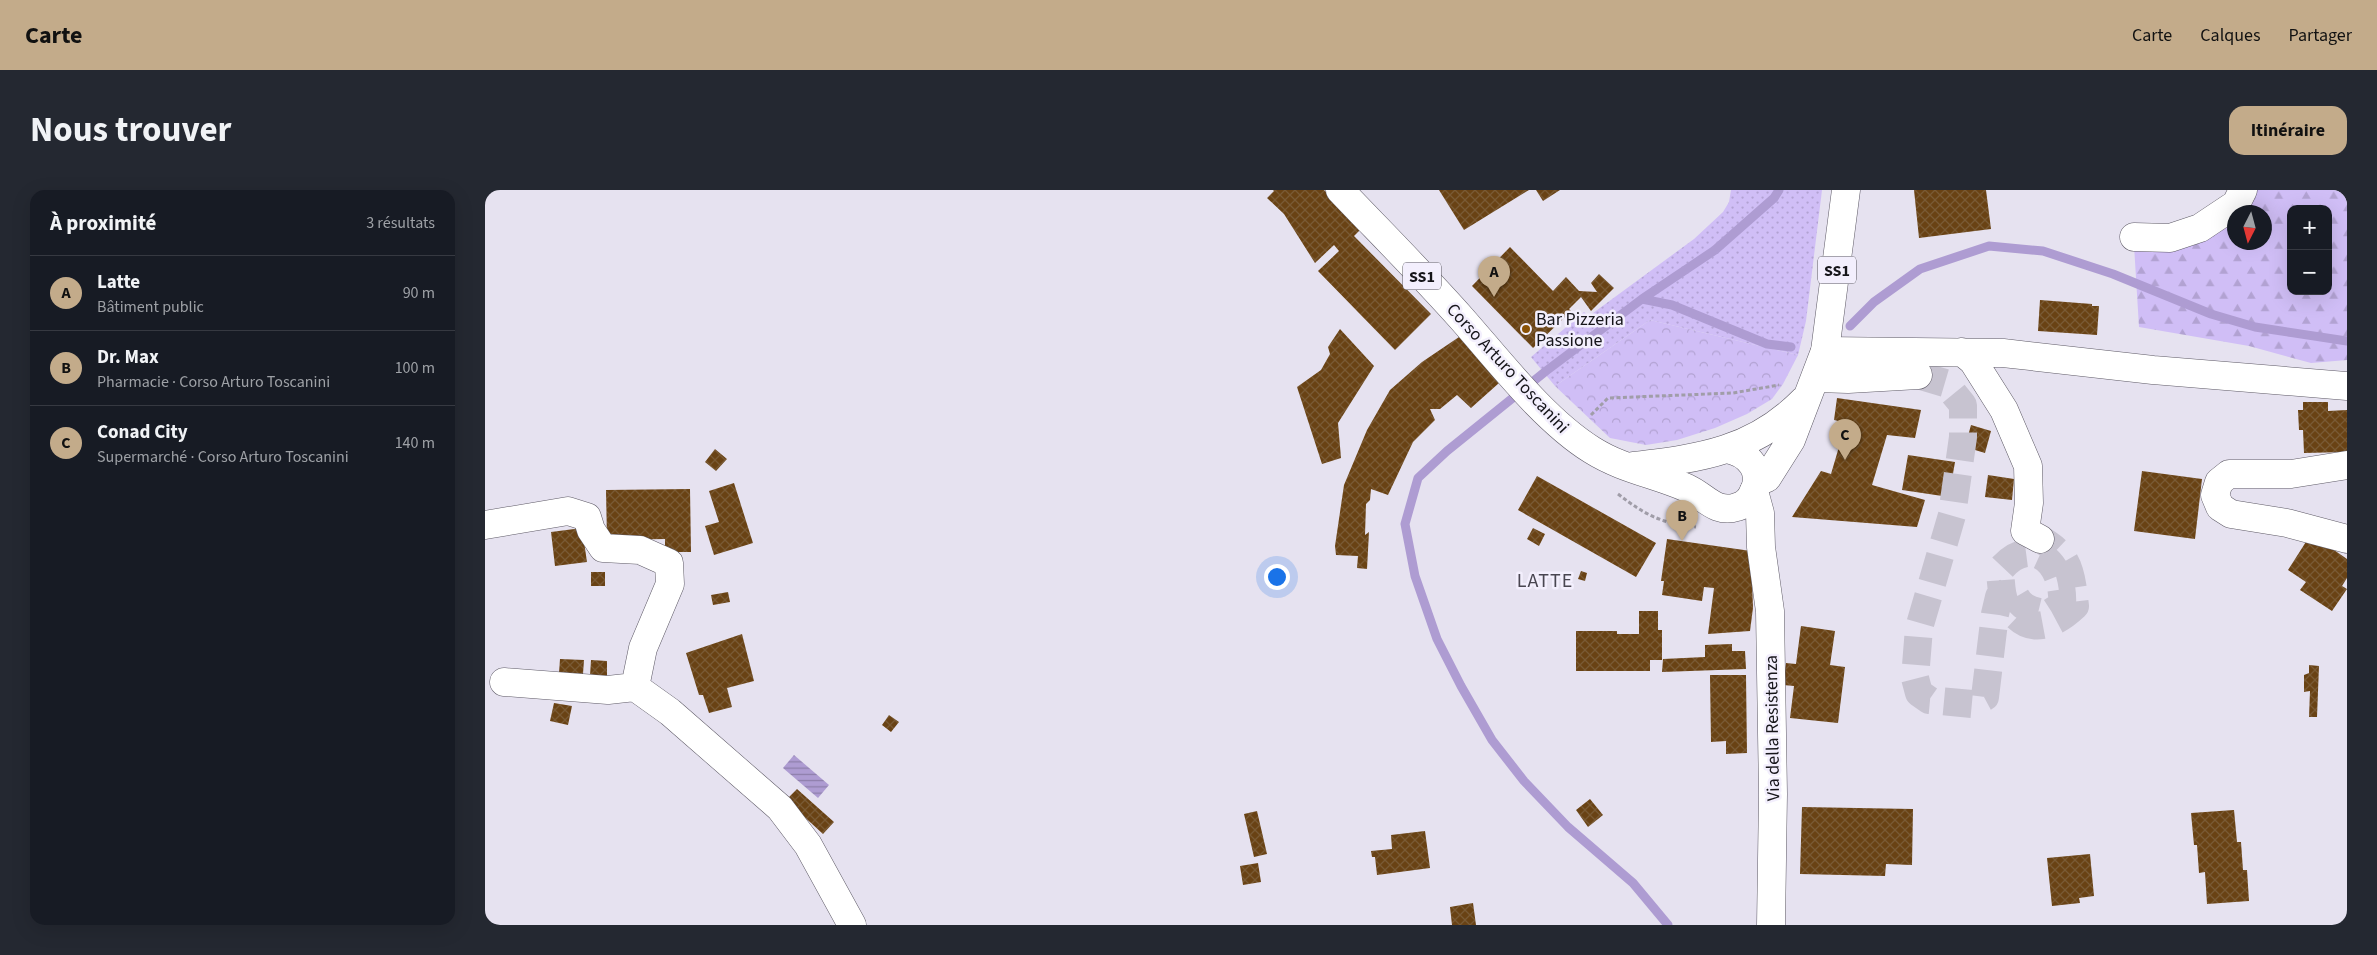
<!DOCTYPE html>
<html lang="fr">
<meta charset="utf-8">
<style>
body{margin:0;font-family:"Source Sans 3",sans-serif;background:#242831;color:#f1f3f6}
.controls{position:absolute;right:15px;top:15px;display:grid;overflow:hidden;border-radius:10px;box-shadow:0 5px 20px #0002}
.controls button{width:45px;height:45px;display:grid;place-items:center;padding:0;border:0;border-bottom:1px solid #363941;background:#171b24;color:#f1f3f6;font:25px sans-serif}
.compass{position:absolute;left:1742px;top:15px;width:45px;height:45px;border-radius:50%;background:#171b24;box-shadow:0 5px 20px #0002;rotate:186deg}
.you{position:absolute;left:791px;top:386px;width:18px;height:18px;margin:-12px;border:4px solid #fff;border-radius:50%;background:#1a73e8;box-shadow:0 0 0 8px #1a73e833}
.badge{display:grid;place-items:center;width:32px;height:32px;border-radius:50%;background:#c3ab8a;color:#111;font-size:16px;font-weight:700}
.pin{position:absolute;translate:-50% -41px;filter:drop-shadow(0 1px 2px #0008)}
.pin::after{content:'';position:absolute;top:26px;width:18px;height:15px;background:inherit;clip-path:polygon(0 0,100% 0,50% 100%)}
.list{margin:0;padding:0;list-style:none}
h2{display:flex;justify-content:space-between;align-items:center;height:65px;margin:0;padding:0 20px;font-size:21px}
h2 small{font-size:16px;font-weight:400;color:#9ea1a6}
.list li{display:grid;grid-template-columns:32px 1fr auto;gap:15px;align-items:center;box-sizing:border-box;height:75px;padding:0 20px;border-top:1px solid #363941}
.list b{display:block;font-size:19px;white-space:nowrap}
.list p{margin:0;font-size:16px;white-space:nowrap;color:#9ea1a6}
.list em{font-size:16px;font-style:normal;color:#9ea1a6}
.map{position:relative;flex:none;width:1862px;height:735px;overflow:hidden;border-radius:15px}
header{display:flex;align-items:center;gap:30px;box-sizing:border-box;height:70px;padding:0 25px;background:#c3ab8a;color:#111}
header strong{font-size:24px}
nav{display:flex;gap:28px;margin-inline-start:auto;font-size:18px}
.intro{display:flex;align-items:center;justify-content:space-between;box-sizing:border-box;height:120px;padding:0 30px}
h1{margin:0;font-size:35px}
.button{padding:12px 22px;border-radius:15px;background:#c3ab8a;color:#111;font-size:18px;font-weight:700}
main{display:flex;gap:30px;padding:0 30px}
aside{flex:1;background:#171b24;border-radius:15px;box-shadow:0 5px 20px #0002}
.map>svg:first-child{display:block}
</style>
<header>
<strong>Carte</strong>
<nav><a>Carte</a><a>Calques</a><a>Partager</a></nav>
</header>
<div class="intro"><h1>Nous trouver</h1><a class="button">Itinéraire</a></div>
<main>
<aside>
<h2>À proximité<small>3 résultats</small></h2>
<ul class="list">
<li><span class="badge">A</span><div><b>Latte</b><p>Bâtiment public</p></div><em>90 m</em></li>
<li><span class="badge">B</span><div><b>Dr. Max</b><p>Pharmacie · Corso Arturo Toscanini</p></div><em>100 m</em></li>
<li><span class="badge">C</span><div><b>Conad City</b><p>Supermarché · Corso Arturo Toscanini</p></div><em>140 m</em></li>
</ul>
</aside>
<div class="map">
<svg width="1862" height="735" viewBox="0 0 1862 735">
<defs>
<pattern id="grass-dots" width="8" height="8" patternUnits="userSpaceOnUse" patternTransform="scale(1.25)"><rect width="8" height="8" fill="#d0bef6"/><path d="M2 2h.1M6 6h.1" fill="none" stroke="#b2a2d2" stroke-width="1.8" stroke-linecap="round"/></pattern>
<pattern id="forest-firs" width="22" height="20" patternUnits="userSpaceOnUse" patternTransform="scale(1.25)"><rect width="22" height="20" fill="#d0bef6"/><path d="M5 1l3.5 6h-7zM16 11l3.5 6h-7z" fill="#b2a2d2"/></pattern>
<pattern id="park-crowns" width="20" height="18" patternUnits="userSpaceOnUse" patternTransform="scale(1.25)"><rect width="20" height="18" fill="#d0bef6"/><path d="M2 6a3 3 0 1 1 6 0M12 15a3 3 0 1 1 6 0" fill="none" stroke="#b2a2d2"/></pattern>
<pattern id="water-rules" width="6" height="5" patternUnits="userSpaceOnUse" patternTransform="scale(1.25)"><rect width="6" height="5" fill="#ae9cd2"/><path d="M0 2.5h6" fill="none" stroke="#8d7eaa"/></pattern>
<pattern id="building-cross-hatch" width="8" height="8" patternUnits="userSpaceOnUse" patternTransform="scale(1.25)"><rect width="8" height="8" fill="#694214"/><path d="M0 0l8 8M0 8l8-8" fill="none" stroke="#795a35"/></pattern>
</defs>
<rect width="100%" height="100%" fill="#e6e2f0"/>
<!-- grass -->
<path fill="url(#grass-dots)" d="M 1246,0 L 1337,0 L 1321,131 L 1313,165 L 1165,130 L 1070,196 L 1046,167 L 1099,122 L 1104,126 L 1209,49 L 1238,22 L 1244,12 Z"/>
<!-- forest -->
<path fill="url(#forest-firs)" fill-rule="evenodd" d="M 1749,0 L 1862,0 L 1862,170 L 1826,173 L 1764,156 L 1654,137 L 1649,55 L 1731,28 ZM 1806,19 L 1843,19 L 1843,101 L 1806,101 ZM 1750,22 L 1780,22 L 1780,52 L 1750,52 Z"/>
<!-- park -->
<path fill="url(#park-crowns)" d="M 1165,130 L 1313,165 L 1298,194 L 1287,209 L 1262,224 L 1230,238 L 1192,250 L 1161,255 L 1125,248 L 1070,196 Z"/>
<!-- water -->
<path fill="url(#water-rules)" d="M 309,565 L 344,595 L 333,608 L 298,578 Z"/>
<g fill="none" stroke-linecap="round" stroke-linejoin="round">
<!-- stream -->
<path stroke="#ae9cd2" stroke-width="9" d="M 1157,109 L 1187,115 L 1282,154 L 1306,157
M 1365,136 L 1389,112 L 1435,79 L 1504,56 L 1558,61 L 1628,84 L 1726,124 L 1770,137 L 1862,151
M 1183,735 L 1148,693 L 1083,637 L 1039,591 L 1007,550 L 976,496 L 952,449 L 930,386 L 920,334 L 933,288 L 962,261 L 1061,181 L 1157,109 L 1230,60 L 1289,8 L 1294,0"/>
</g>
<!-- building -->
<path fill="url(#building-cross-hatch)" d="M 788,0 L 839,0 L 877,38 L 869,46 L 946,124 L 910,160 L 833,81 L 854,61 L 849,55 L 830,73 L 799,24 L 782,8 L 789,1 Z
M 954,0 L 1044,0 L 979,40 Z
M 1051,0 L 1075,0 L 1058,11 Z
M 1429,0 L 1501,0 L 1506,39 L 1434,48 Z
M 1025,57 L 1068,101 L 1081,87 L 1094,101 L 1112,102 L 1106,93 L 1114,84 L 1129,98 L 1106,121 L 1096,107 L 1084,119 L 1086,121 L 1048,158 L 987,96 Z
M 1555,110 L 1607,114 L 1607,116 L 1614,116 L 1612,145 L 1553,141 Z
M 855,139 L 889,176 L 853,233 L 856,268 L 837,274 L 812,197 L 836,180 L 845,164 L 843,157 Z
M 974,147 L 1014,193 L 986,218 L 972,205 L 955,219 L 945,219 L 950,230 L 928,252 L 903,305 L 886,299 L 885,310 L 881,314 L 880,345 L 884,342 L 882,379 L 872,378 L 873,366 L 851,365 L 850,356 L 859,295 L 882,240 L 905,200 L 937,172 Z
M 1352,208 L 1436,220 L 1430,248 L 1402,245 L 1387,295 L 1440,310 L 1432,337 L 1307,327 L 1336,281 L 1346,284 L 1361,233 L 1349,230 Z
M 1818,212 L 1843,212 L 1843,221 L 1862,220 L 1862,262 L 1819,263 L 1818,240 L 1814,240 L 1813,220 L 1818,220 Z
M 1486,235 L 1506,241 L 1500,263 L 1480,257 Z
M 230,259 L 242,269 L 231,281 L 220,272 Z
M 1423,265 L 1470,272 L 1464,307 L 1417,300 Z
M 1657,281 L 1717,289 L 1710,349 L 1649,341 Z
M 1503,285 L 1529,289 L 1527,310 L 1500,307 Z
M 1052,286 L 1171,353 L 1151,387 L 1033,320 Z
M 249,293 L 268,353 L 229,365 L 220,336 L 234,332 L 224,301 Z
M 205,299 L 206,362 L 180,362 L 180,349 L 122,350 L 121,300 Z
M 97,338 L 102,372 L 70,376 L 66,342 Z
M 1048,338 L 1060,344 L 1054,356 L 1042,349 Z
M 1826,344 L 1862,369 L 1862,388 L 1857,396 L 1862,399 L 1847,421 L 1815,400 L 1821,392 L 1803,380 Z
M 1182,349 L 1266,361 L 1268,418 L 1265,441 L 1223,444 L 1229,398 L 1219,397 L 1217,411 L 1177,405 L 1179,391 L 1176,391 Z
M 1096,381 L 1102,383 L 1100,391 L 1093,389 Z
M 106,382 L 120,382 L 120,396 L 106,396 Z
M 243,402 L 245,412 L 228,415 L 226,405 Z
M 1154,421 L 1173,421 L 1173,440 L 1177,440 L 1177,470 L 1165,470 L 1165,481 L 1091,481 L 1091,441 L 1132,441 L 1132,444 L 1154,444 Z
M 1316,436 L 1350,441 L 1345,475 L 1360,477 L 1353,533 L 1305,528 L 1309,496 L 1298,495 L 1301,473 L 1311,474 Z
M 257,444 L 269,491 L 242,498 L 247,517 L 224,523 L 218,505 L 214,505 L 201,463 Z
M 1247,454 L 1247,461 L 1260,461 L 1261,479 L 1177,482 L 1178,469 L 1220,467 L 1220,455 Z
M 75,469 L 99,470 L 98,484 L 74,483 Z
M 106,470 L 122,471 L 122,487 L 105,486 Z
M 1824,475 L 1834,476 L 1832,527 L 1824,527 L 1825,501 L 1819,502 L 1819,485 L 1824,483 Z
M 1225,485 L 1261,485 L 1262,563 L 1241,564 L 1241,551 L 1226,552 Z
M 69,513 L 87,516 L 83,535 L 65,531 Z
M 404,525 L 414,532 L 406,542 L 397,535 Z
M 312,599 L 349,632 L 338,644 L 301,610 Z
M 1105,609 L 1118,625 L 1103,637 L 1091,620 Z
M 1317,617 L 1428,619 L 1427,675 L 1401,674 L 1400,686 L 1315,684 Z
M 1749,620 L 1752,652 L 1756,652 L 1758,680 L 1762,680 L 1764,711 L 1722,714 L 1720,682 L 1714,683 L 1712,655 L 1709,655 L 1706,623 Z
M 772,621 L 782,664 L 769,667 L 759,624 Z
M 940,641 L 945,678 L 892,685 L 890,667 L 887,667 L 886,661 L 907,659 L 906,645 Z
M 1605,664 L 1609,706 L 1594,708 L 1595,713 L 1567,716 L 1562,668 Z
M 773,673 L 776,692 L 758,695 L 755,676 Z
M 988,713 L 991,735 L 967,735 L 965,717 Z"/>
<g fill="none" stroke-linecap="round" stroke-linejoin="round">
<!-- minor-tunnel -->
<path stroke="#c7c3d0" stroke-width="28" stroke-dasharray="28 14" stroke-linecap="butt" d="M 1433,185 L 1460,193 L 1478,215 L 1478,247 L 1467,325 L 1434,438 L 1430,488 L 1434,503 L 1444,510 L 1487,514 L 1500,507 L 1510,424 L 1514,407 L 1527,399 C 1535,418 1543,420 1563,424 L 1577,415 C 1580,374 1547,342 1515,380 C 1516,391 1516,406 1521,415 C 1522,420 1528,423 1532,427 C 1551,445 1574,431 1590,416 C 1586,384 1586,366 1555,349"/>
<!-- minor casing -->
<g stroke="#5e5a66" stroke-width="29">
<path id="minor" d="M 1649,47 L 1685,48 L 1715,38 L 1751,14 L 1758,0
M 1340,161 L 1518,163 L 1668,180 L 1862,196
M 1477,162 L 1488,171 L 1519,220 L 1543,276 L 1544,313 L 1540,341 L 1555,349
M 1331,188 L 1363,189 L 1433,185
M 1862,275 L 1806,284 L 1744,284 L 1734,292 L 1730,305 L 1735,317 L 1746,324 L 1802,333 L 1862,349
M 1269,301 L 1275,323 L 1276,357 L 1285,421 L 1288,604 L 1286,735
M 0,335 L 83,321 L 102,327 L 106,340 L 118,358 L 155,360 L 184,373 L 185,394 L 158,458 L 150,497
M 19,492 L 123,500 L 150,497 L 185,522 L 295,618 L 323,655 L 367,735"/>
</g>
<!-- major casing -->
<g stroke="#5e5a66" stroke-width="29">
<path id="major" d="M 855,0 C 896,43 938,85 977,129 C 1015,172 1059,230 1107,260 C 1137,279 1170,284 1202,298 C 1220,306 1230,324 1252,317 C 1259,315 1265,310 1268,303 C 1280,281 1263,263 1242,259
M 1149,276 C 1216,268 1269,261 1319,210
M 1272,292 L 1282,288 L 1306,250 L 1340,161 L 1361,0"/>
</g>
<!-- path -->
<path stroke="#a09da8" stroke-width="3" stroke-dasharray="4 2.5" stroke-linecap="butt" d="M 1106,225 L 1123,208 L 1248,203 L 1294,195
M 1133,304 C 1160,325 1178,334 1211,337"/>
<!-- minor -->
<use href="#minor" stroke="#fff" stroke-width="28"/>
<!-- major -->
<use href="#major" stroke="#fff" stroke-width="28"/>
</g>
<!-- markers -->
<circle fill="#8a5205" stroke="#f3effd" stroke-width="2" cx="1041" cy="139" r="5"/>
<g text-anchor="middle" stroke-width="5" stroke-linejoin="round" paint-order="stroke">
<!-- shield labels -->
<g fill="#f3effd" stroke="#58565e" stroke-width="1">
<rect x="1333" y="66.5" width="38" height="27" rx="4"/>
<rect x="918" y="72.5" width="38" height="27" rx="4"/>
</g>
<g font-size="16" font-weight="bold" fill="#16151a">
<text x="1352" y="86">SS1</text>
<text x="937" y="92">SS1</text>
</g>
<!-- poi labels -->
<g font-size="18" fill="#16151a" stroke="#f3effd" text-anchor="start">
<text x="1051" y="135">Bar Pizzeria<tspan x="1051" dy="21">Passione</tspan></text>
</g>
<!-- street labels -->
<g font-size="18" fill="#16151a" stroke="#f3effd">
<text transform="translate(1023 178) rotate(47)" y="6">Corso Arturo Toscanini</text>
<text transform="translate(1287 538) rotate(-91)" y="6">Via della Resistenza</text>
</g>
<!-- quarter labels -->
<g font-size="20" letter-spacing="1" fill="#494651" stroke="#f3effd">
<text x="1060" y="397">LATTE</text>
</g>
</g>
</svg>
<div class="controls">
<button>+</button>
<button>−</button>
</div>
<svg class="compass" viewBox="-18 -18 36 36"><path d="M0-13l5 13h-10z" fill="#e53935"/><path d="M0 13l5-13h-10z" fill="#9ea1a6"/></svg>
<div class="you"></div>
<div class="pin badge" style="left:1009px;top:107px">A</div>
<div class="pin badge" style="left:1197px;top:351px">B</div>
<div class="pin badge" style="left:1360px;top:270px">C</div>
</div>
</main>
